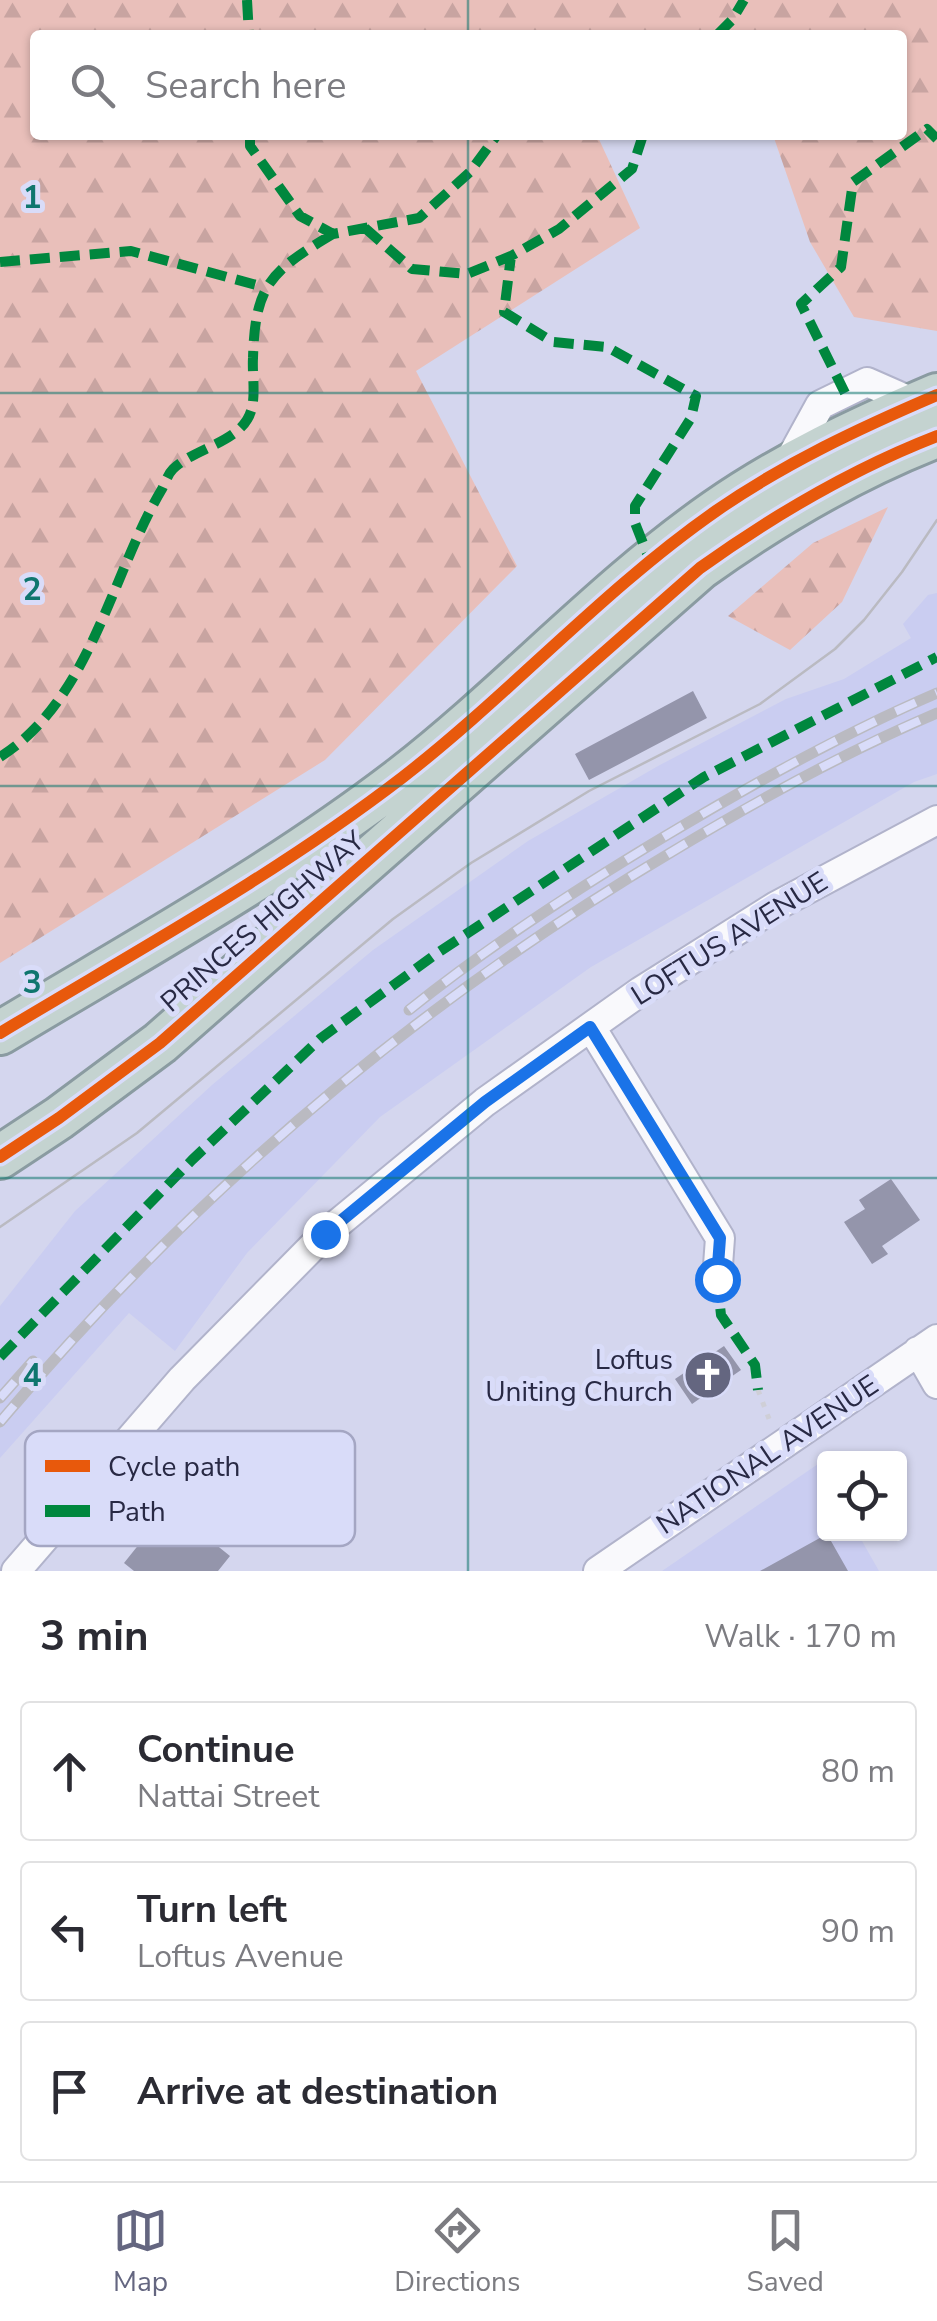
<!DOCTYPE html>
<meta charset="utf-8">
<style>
body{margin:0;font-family:"Nunito Sans",sans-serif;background:#f7f7f7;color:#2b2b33}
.controls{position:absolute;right:30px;bottom:30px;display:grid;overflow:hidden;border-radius:10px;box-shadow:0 2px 8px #0004}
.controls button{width:90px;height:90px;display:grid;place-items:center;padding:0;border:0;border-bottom:2px solid #e1e1e2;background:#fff;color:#2b2b33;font:50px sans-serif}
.stop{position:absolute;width:30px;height:30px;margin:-22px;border:8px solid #1a73e8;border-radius:50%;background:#fff}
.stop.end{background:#1a73e8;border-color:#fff;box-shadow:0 2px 10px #0008}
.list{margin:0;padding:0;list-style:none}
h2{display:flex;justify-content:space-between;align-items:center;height:130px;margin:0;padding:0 40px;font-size:42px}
h2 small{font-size:32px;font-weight:400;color:#7c7c81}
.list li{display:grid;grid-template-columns:65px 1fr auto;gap:30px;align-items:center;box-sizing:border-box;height:140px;margin:0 20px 20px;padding:0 20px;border:2px solid #e1e1e2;border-radius:10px}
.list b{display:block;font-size:38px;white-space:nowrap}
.list p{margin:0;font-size:32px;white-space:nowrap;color:#7c7c81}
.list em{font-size:32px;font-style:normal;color:#7c7c81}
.icon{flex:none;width:55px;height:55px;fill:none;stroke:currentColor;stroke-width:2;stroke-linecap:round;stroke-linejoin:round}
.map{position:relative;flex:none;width:937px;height:1571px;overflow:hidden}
.search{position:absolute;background:#fff;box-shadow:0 2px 8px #0004;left:30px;right:30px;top:30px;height:110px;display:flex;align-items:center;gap:25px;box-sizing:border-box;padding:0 35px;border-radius:10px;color:#7c7c81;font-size:38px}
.sheet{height:610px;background:#fff}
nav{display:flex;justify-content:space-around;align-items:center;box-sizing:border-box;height:140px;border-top:2px solid #e1e1e2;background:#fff;font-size:28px;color:#7c7c81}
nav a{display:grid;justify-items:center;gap:5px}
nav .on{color:#646680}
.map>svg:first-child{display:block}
</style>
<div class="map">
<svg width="937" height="1571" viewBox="0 0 937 1571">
<defs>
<pattern id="forest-firs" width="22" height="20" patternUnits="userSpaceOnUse" patternTransform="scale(2.5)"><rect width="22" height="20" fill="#e9bfba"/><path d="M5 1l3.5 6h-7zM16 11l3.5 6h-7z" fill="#c8a4a1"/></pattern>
</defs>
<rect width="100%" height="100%" fill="#d4d6ee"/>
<!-- built -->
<path fill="#cacdf1" d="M 937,593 L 937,774 L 914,782 L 591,967 L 380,1117 L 247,1253 L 175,1351 L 129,1313 L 0,1458 L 0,1306 L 75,1211 L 212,1085 L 373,950 L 528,841 L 658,766 L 786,699 L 844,679 L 911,638 L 903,624 L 928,595 Z
M 818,1464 L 824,1476 L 824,1534 L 858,1534 L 879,1571 L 662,1571 Z"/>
<!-- forest -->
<path fill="url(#forest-firs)" d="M 0,0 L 937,0 L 937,331 L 854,317 L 810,242 L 773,135 L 902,135 L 902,35 L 35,35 L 35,135 L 597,135 L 640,228 L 416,371 L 517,566 L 325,760 L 0,963 Z
M 888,507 L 842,602 L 790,650 L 728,616 L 813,543 Z"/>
<!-- building -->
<path fill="#9495ab" d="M 693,691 L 707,718 L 589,780 L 575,754 Z
M 891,1179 L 920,1220 L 882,1246 L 888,1254 L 872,1264 L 844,1222 L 865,1209 L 859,1200 Z
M 724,1346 L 741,1370 L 692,1404 L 675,1379 Z
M 168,1506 L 230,1556 L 218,1571 L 134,1571 L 124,1563 L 140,1543 L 131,1535 L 145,1518 L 153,1525 Z
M 827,1534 L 848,1571 L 760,1571 Z"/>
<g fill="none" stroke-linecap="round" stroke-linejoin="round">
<!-- minor casing -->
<g stroke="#b1b3cb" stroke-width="32">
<path id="minor" d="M 787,465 L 820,405 L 867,382 L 917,404
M 591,1027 L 720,1238 L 717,1279
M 918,1351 L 937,1384
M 16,1571 L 182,1379 L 325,1234 L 485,1102 L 641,991 L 776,906 L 937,820
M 598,1571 L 937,1339"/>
</g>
<!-- highway casing -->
<g stroke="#8a9ba1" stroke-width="48">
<path id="highway" d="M 0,1033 C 136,951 277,874 403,777 C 511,693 604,589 716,511 C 785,463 860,428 937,395
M 0,1157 L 59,1118 L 160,1043 L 700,568 C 774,515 852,469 937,436"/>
</g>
<!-- path -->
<path stroke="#cfcfd7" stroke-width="5" stroke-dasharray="5 8" stroke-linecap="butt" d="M 758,1390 L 771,1424"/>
<!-- minor -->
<use href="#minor" stroke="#f9f9fc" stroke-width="28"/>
<!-- highway -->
<use href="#highway" stroke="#c4d3d0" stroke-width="42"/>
<!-- tram -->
<path stroke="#babac1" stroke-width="2.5" d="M 0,1227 L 137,1133 L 393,919 L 471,863 L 589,791 L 760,704 L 835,649 L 864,620 L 902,572 L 937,520"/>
<!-- rail casing -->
<g stroke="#babac1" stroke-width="11">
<path id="rail" d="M 409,1010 C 490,945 578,888 667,835 C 754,783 844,733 937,693
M 0,1398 L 33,1361
M 0,1422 C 191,1196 415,1004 670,853 C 756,801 845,752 937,713"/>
</g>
<!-- rail -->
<use href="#rail" stroke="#d9dcf9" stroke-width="8" stroke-dasharray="22" stroke-linecap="butt"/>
<!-- quiet -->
<path stroke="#00873e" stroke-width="10" stroke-dasharray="20 10" stroke-linecap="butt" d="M 247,0 L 249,35
M 717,35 L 732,20 L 744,0
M 250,135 L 250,146 L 300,216 L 333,234 L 419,218 L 470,172 L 497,135
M 643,135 L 632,169 L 559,229 L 511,256 L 504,312 L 553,342 L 607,347 L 696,396 L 691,418 L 635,506 L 635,523 L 650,561
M 365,228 L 412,269 L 467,274 L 511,256
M 0,262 L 131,251 L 264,287
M 845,393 L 801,304 L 841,267 L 853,182 L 927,129 L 937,139
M 0,757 C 91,699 110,577 162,489 C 165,483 168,474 173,469 C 194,448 242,442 251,411 C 256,396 252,374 253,358 C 255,284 271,271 333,234
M 717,1279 L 721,1315 L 755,1365 L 758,1390
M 0,1357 L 192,1160 L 321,1038 L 436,954 L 704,777 L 937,657"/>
<!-- cycleway casing -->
<g stroke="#d9dcf9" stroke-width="19">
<path id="cycleway" d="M 0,1033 C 136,951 277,874 403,777 C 511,693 604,589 716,511 C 785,463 860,428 937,395
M 0,1157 L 59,1118 L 160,1043 L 700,568 C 774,515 852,469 937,436"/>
</g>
<!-- cycleway -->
<use href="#cycleway" stroke="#e8590c" stroke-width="12"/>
</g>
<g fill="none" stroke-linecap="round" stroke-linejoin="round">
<!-- route -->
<path stroke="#1a73e8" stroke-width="12" d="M 325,1234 L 485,1102 L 590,1027 L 720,1238 L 717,1279"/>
</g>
<!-- grid -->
<path fill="none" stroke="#0f766e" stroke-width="2.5" stroke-opacity="0.55" d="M 468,0 L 468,35M 468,135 L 468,1571M 0,393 L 937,393M 0,786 L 937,786M 0,1178 L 937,1178"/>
<!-- icons -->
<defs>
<g id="church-disc" transform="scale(2.5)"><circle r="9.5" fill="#646680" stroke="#d9dcf9"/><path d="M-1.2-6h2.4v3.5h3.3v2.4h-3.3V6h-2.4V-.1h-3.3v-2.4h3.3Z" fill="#fff"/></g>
</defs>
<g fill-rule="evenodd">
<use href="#church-disc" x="708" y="1375"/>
</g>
<g text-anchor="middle" stroke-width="10" stroke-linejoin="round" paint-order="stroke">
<!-- street labels -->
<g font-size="28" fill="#282944" stroke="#d9dcf9">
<text transform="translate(262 921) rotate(-41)" y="10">PRINCES HIGHWAY</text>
<text transform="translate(729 938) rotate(-32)" y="10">LOFTUS AVENUE</text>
<text transform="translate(767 1454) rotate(-34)" y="10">NATIONAL AVENUE</text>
</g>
<!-- poi labels -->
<g font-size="28" fill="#282944" stroke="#d9dcf9" text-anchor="end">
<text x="673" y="1369">Loftus<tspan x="673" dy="32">Uniting Church</tspan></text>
</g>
</g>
<!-- legend -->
<rect x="25" y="1431" width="330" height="115" rx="15" fill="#d9dcf9" stroke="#a4a6c3" stroke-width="2.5"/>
<rect x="45" y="1460" width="45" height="12" fill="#e8590c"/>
<rect x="45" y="1505" width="45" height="12" fill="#00873e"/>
<g font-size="28" fill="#282944">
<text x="108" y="1476">Cycle path</text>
<text x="108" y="1521">Path</text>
</g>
<g font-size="32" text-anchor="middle" font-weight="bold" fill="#0f766e" stroke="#d9dcf9" stroke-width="10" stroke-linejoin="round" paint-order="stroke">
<text x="32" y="208">1</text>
<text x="32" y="600">2</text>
<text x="32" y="993">3</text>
<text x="32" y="1386">4</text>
</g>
</svg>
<div class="controls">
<button><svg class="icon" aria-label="locate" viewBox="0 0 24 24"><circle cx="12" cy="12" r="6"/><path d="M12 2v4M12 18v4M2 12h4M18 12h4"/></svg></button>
</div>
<div class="stop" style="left:717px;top:1279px"></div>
<div class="stop end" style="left:325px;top:1234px"></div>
<div class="search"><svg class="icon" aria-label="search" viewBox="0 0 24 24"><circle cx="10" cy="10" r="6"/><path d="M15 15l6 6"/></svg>Search here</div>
</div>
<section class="sheet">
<h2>3 min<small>Walk · 170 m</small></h2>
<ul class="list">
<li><svg class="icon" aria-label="ahead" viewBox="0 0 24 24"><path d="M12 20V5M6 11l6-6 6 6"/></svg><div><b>Continue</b><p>Nattai Street</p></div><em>80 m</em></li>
<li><svg class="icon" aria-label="left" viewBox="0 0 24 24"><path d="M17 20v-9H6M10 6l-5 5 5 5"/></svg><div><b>Turn left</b><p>Loftus Avenue</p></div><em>90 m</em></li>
<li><svg class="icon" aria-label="arrive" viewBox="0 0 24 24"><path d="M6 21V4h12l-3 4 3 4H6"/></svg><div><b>Arrive at destination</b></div></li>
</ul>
</section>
<nav>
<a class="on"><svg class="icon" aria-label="map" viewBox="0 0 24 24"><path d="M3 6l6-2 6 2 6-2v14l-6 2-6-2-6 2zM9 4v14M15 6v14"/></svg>Map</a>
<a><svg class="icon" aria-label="directions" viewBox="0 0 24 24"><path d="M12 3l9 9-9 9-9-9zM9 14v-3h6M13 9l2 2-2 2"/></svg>Directions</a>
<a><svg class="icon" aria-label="saved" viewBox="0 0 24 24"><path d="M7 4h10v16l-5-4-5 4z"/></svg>Saved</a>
</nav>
